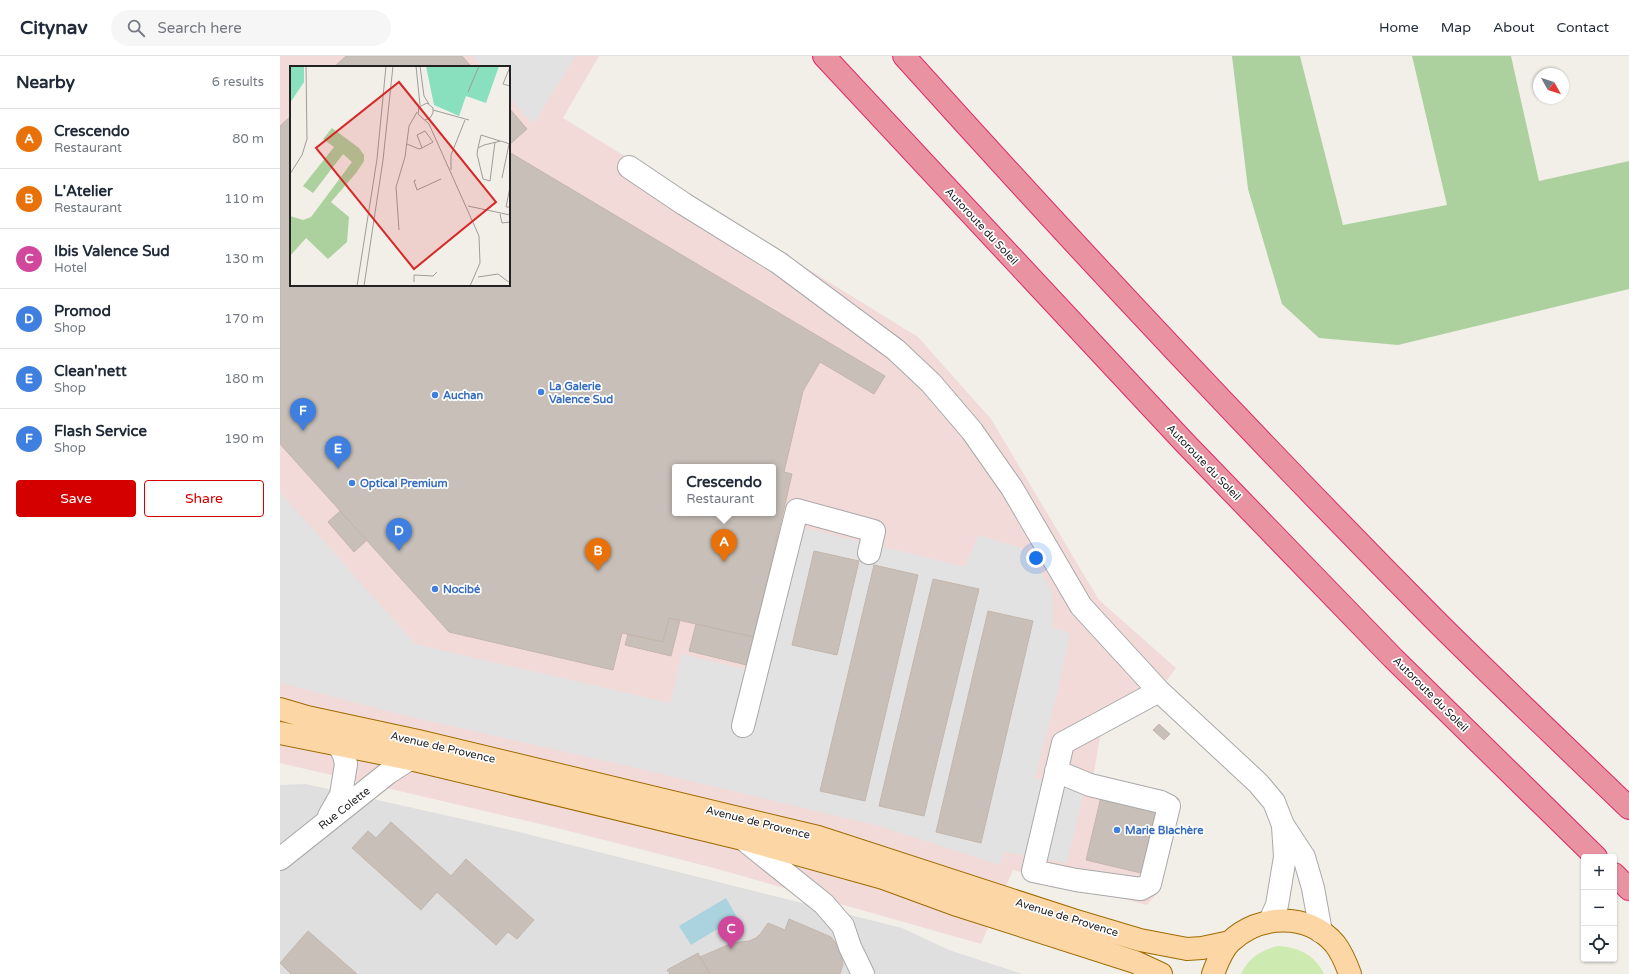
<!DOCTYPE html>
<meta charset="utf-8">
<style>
body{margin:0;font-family:"Varela Round",sans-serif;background:#f6f6f7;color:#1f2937}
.controls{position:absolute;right:12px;bottom:12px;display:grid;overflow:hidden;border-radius:4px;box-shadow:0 1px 3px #0004}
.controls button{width:36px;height:36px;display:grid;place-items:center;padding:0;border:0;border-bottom:1px solid #e0e1e3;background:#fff;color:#1f2937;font:20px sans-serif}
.compass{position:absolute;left:1253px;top:12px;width:36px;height:36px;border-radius:50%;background:#fff;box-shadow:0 1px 3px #0004;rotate:129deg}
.you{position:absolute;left:756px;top:502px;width:14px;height:14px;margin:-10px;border:3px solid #fff;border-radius:50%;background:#1a73e8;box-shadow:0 0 0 6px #1a73e833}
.badge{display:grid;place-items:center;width:26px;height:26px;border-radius:50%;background:#d40000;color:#fff;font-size:13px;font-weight:700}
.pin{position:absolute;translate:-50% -33px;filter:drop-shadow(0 1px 2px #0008)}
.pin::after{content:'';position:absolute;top:21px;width:14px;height:12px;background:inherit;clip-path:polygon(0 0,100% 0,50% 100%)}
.popup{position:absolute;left:392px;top:408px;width:104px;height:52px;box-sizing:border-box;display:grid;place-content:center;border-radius:4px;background:#fff;filter:drop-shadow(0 1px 3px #0005);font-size:13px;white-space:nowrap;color:#747a83}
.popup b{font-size:15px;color:#1f2937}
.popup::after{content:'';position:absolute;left:50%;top:100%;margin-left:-8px;border:8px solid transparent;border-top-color:#fff}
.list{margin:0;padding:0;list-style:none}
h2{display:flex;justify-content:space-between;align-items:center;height:52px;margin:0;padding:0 16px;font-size:17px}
h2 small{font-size:13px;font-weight:400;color:#747a83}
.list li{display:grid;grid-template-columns:26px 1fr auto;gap:12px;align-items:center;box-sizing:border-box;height:60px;padding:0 16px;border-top:1px solid #e0e1e3}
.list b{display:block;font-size:15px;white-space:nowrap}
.list p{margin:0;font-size:13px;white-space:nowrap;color:#747a83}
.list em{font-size:13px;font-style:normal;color:#747a83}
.actions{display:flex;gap:8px;padding:12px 16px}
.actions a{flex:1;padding:9px 0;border:1px solid #d40000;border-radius:4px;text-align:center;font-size:14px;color:#d40000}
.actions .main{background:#d40000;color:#fff}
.icon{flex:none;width:22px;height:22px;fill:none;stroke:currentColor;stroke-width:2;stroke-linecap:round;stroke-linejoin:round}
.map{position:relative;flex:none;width:1349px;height:918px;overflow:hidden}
header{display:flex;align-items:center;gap:24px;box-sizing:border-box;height:56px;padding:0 20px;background:#fff;border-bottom:1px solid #e0e1e3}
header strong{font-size:19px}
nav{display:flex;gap:22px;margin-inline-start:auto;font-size:14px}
.search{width:280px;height:36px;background:#f6f6f7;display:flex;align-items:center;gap:10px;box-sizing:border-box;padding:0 14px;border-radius:22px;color:#747a83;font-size:15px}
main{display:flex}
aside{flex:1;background:#fff}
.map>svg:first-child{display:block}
</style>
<header>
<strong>Citynav</strong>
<div class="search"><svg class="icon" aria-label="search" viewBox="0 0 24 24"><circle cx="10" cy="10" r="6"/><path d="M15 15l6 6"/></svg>Search here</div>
<nav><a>Home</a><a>Map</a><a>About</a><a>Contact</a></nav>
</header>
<main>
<aside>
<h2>Nearby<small>6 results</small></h2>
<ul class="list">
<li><span class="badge" style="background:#e8710a">A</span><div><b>Crescendo</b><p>Restaurant</p></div><em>80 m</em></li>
<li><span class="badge" style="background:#e8710a">B</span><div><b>L'Atelier</b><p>Restaurant</p></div><em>110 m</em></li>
<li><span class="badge" style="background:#d1479c">C</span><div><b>Ibis Valence Sud</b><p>Hotel</p></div><em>130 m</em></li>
<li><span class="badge" style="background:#3f7fe0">D</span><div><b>Promod</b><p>Shop</p></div><em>170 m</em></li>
<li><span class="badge" style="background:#3f7fe0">E</span><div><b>Clean'nett</b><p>Shop</p></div><em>180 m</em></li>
<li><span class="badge" style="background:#3f7fe0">F</span><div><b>Flash Service</b><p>Shop</p></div><em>190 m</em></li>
</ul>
<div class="actions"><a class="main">Save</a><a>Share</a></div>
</aside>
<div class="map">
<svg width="1349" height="918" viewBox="0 0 1349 918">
<rect width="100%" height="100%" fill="#f2efe9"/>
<!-- residential -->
<path fill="#e0dfdf" d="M 26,728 L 231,774 L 622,872 L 669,894 L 743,918 L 0,918 L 0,729 Z"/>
<!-- commercial -->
<path fill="#f2dad9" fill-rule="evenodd" d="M 0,0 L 319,0 L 283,62 L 638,281 L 711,363 L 819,544 L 896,612 L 868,650 L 821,676 L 813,722 L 900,743 L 879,835 L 867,849 L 733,814 L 701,888 L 434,812 L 277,772 L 0,707 ZM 11,11 L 229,11 L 229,229 L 11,229 ZM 395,411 L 493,411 L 493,457 L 395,457 Z"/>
<!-- grass -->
<path fill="#cdebb0" d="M 998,890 C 1018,891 1035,899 1044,918 L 961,918 C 968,902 981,894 998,890 Z"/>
<!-- forest -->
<path fill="#add19e" d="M 952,0 L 1020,0 L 1063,169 L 1167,149 L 1132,0 L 1231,0 L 1259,125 L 1349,105 L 1349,233 L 1118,289 L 1039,282 L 1002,248 L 968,133 Z"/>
<!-- parking -->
<path fill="#e2e2e2" d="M 193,0 L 296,0 L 253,68 L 229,41 L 229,11 L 203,11 Z
M 0,436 L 135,588 L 390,647 L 402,598 L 465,613 L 454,658 L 478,657 L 521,471 L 685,511 L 698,479 L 742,492 L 759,512 L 773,538 L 773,572 L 790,577 L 777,638 L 755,722 L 804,734 L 787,807 L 724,796 L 720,809 L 599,770 L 339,708 L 127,660 L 0,627 Z"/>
<!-- water -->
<path fill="#aad3df" d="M 446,842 L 457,861 L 411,889 L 399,870 Z"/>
<!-- building -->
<path fill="#c7bfb8" stroke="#c4b6ab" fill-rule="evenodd" d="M 66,0 L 182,0 L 192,11 L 54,11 Z
M 229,52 L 247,73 L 229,89 Z
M 11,60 L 11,229 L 229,229 L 229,96 L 605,320 L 594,338 L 540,306 L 523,335 L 504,416 L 512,418 L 474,581 L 389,562 L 383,586 L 342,577 L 333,614 L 169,576 L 0,388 L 0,70 ZM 395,411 L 493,411 L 493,457 L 395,457 Z
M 60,455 L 87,484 L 74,496 L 48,466 Z
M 534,495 L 579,505 L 557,599 L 512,589 Z
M 594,509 L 638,519 L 585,745 L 540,735 Z
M 653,523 L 699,533 L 644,760 L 599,750 Z
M 708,555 L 753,565 L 701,787 L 656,776 Z
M 479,560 L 499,565 L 487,614 L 409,595 L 416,568 L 474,581 Z
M 389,562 L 400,564 L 391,600 L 345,589 L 348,578 L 383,586 Z
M 879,668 L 890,678 L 884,684 L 873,674 Z
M 821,741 L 876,754 L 871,776 L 879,778 L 876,791 L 868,789 L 861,817 L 806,804 Z
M 111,766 L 171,820 L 186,803 L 254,864 L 237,883 L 228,876 L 216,889 L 157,836 L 141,854 L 72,792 L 88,775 L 96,782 Z
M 509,863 L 551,881 L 557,889 L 561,898 L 563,909 L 560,918 L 430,918 L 420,901 L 452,887 L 469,885 L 476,882 L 481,877 L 488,867 L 505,874 Z
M 28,875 L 77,918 L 11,918 L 0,907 Z
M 418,897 L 430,918 L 390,918 L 387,914 Z"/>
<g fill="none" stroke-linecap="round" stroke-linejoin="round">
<!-- minor casing -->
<g stroke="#a9a9a9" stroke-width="24">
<path id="minor" d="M 349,111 L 404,148 L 499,207 L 616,294 L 651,327 L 692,375 L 732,432 L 801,550 L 879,635 L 978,727 L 994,746 L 1003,769 L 1024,801 L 1033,832 L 1041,876
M 463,670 L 517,454 L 594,475 L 589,497
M 776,715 L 810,729 L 881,746 L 889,750 L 870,828 L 861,833 L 796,824 L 753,815 L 783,687 L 879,635
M 49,760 L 61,739 L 66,708 L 64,699 L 58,688
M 463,783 L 544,848 L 563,870 L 570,891 L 583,918
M 0,803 L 108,717 L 130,703
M 990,865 L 997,849 L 1005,801 L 1003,770"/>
</g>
<!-- major casing -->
<g stroke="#a06b00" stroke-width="24">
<path id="major" d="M 0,653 L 27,661 L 138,685 L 538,781 L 793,864 L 860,884 L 907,893 L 922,892 L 950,886
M 0,677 L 130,703 L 463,783 L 603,822 L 674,848 L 855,906 L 881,918
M 933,918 C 937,907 942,894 950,886 C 979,858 1028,856 1055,888 C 1062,897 1066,907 1070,918"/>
</g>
<!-- highway casing -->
<g stroke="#dc2a67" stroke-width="24">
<path id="highway" d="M 544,0 L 904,386 L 1113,602 L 1316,801
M 624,0 C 796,191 972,379 1153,562 C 1217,626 1284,689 1349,752
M 1334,818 L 1349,833"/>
</g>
<!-- minor -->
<use href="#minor" stroke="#fff" stroke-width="22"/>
<!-- major -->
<use href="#major" stroke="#fcd6a4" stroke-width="22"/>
<!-- highway -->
<use href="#highway" stroke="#e892a2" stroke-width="22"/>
</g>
<!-- markers -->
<g fill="#3f7fe0" stroke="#fff" stroke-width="1.5">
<circle cx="261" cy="336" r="4"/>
<circle cx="155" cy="339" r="4"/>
<circle cx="72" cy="427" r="4"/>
<circle cx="155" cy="533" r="4"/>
<circle cx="837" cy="774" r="4"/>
</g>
<g text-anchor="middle" stroke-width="3.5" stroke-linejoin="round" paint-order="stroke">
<!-- street labels -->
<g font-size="11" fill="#222" stroke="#fff">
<text transform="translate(702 170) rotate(47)" y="4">Autoroute du Soleil</text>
<text transform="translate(924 406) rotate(46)" y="4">Autoroute du Soleil</text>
<text transform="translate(1151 638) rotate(45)" y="4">Autoroute du Soleil</text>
<text transform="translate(163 691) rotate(13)" y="4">Avenue de Provence</text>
<text transform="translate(64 752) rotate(-38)" y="4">Rue Colette</text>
<text transform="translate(478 766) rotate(14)" y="4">Avenue de Provence</text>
<text transform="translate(787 861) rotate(17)" y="4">Avenue de Provence</text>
</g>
<!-- shop labels -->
<g font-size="11" font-weight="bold" fill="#366cbe" stroke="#fff" text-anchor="start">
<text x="269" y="334">La Galerie<tspan x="269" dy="13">Valence Sud</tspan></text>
<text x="163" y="343">Auchan</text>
<text x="80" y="431">Optical Premium</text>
<text x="163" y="537">Nocibé</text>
<text x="845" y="778">Marie Blachère</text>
</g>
</g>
<!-- overview -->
<g transform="translate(10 10)">
<rect width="220" height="220" fill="#f2efe9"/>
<path d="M 42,62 L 69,82 L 74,89 L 74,95 L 66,107 L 41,136 L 59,151 L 57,176 L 38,193 L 16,172 L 0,190 L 0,150 L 13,154 L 21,151 L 62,96 L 53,88 L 23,127 L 13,120 L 44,81 L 33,73 Z" fill="#add19e"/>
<path d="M 0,0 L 14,0 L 14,16 L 0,37 ZM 136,0 L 209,0 L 196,37 L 176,30 L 169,50 L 144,39 Z" fill="#88e0be"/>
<path fill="none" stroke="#9f9d99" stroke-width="1" d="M 126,0 L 130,39M 130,0 L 134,30 L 139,38M 220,1 L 213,18 L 220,20M 178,26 L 189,0M 143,44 L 179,54M 135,54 L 140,52 L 143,47 L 143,42 L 137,37 L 129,41 L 128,48 L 139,58 L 189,170 L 190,197 L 180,220M 205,76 L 200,115 L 193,113 L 187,88 L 188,82 L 194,79 L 211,75 L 220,78M 117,78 L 129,83 L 132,82 L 143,76 L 135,65 L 127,69 L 132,82M 188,82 L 191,69 L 210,75M 161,104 L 161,89 L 175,54M 0,108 L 12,89 L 17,73 L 16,0M 212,112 L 219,78M 126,114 L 124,115 L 127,124 L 151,113M 220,121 L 216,141 L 220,141M 178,140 L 220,149M 210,148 L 212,157 L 220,156M 109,164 L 106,121 L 115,91 L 119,60 L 127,46M 188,211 L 208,208 L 220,217M 124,216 L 124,209 L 143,210 L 147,206M 67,220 L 87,93 L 96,0M 74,220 L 93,94 L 103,0"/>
<path fill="#d62828" fill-opacity="0.15" stroke="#d62828" stroke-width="2" d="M 109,16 L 206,136 L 124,203 L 26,82 Z"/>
<rect width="220" height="220" fill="none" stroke="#222" stroke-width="2"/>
</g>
</svg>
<div class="controls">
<button>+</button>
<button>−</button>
<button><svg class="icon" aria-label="locate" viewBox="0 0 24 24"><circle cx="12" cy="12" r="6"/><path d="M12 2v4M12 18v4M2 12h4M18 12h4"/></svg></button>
</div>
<svg class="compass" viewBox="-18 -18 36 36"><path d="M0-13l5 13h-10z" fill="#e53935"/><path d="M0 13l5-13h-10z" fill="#747a83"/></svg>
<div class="you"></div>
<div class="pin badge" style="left:444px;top:506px;background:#e8710a">A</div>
<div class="popup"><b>Crescendo</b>Restaurant</div>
<div class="pin badge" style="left:318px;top:515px;background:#e8710a">B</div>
<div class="pin badge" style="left:451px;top:893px;background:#d1479c">C</div>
<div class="pin badge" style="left:119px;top:495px;background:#3f7fe0">D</div>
<div class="pin badge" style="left:58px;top:413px;background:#3f7fe0">E</div>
<div class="pin badge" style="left:23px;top:375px;background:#3f7fe0">F</div>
</div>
</main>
